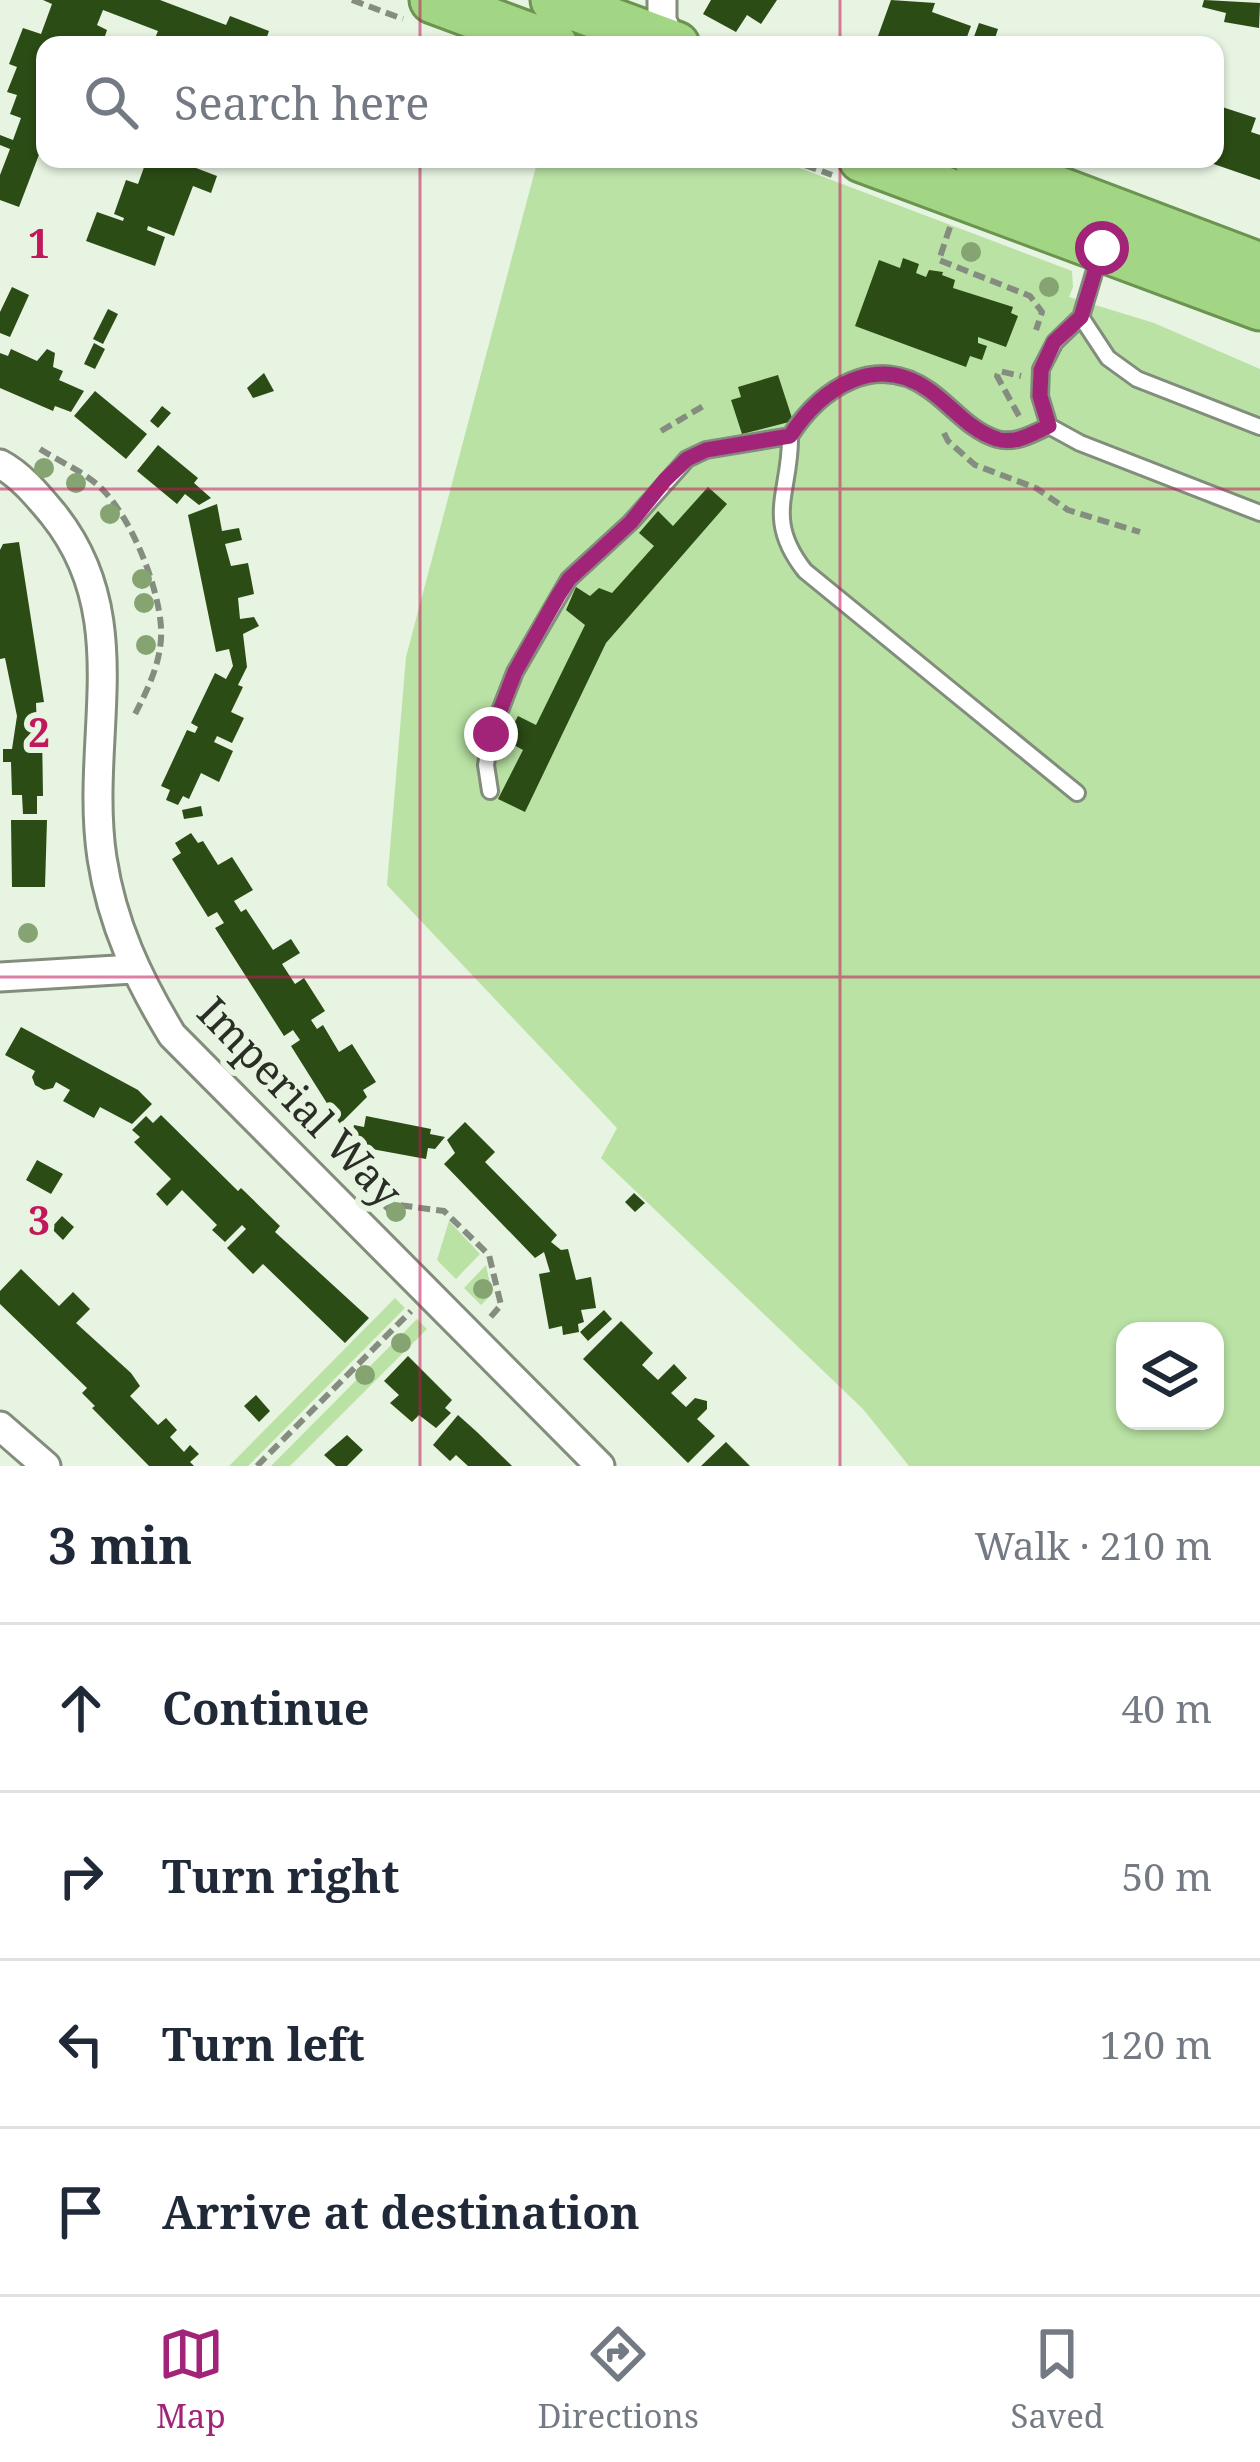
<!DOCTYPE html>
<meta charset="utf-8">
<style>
body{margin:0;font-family:"Noto Serif",serif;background:#f6f6f7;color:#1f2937}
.controls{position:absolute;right:36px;bottom:36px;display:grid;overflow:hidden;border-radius:24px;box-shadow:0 3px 9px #0004}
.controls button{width:108px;height:108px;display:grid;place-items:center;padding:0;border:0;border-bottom:3px solid #e0e1e3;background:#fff;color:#1f2937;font:60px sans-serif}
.stop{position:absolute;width:36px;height:36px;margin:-27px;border:9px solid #a22478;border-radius:50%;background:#fff}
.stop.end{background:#a22478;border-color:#fff;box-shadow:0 3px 12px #0008}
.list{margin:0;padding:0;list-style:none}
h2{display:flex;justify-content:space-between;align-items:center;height:156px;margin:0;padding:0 48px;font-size:51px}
h2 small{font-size:39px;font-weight:400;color:#747a83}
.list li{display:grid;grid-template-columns:78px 1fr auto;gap:36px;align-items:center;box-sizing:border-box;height:168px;padding:0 48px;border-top:3px solid #e0e1e3}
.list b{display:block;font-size:45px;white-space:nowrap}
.list em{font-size:39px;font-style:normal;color:#747a83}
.icon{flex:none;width:66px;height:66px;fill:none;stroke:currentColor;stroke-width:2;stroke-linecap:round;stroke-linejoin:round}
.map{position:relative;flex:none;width:1260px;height:1466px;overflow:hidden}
.search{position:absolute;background:#fff;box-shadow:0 3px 9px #0004;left:36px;right:36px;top:36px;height:132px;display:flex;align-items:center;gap:30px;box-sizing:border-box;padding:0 42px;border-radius:24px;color:#747a83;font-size:45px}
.sheet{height:828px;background:#fff}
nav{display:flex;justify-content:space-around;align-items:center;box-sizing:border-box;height:168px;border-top:3px solid #e0e1e3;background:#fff;font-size:33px;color:#747a83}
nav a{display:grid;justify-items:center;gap:6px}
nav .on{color:#a22478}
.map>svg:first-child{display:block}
</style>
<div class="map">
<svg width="1260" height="1466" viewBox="0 0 1260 1466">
<rect width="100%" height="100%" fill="#e7f4e1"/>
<!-- green -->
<path fill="#b9e2a4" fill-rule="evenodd" d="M 538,159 L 776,159 L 1072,271 L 1073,287 L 1069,297 L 1154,323 L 1260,369 L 1260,1466 L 909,1466 L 863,1409 L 601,1158 L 617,1128 L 387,885 L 406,657 ZM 1125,1331 L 1215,1331 L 1215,1421 L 1125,1421 Z
M 449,1221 L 480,1254 L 456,1279 L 437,1260 Z
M 486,1265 L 492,1294 L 481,1305 L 464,1288 Z
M 395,1298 L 405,1308 L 248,1466 L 229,1466 Z
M 417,1319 L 427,1329 L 290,1466 L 271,1466 Z"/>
<!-- building -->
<path fill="#2b4c14" d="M 43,0 L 160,0 L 226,25 L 230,16 L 269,31 L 264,45 L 152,45 L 158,31 L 103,10 L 97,25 L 107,30 L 102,45 L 45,45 L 45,154 L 40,152 L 19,207 L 0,200 L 0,175 L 10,149 L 0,145 L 0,135 L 13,140 L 21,118 L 10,114 L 17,95 L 7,92 L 17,67 L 9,64 L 23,28 L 41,34 L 52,4 Z
M 711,0 L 777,0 L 761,24 L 747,15 L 736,32 L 703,14 Z
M 891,0 L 935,3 L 932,12 L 971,26 L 964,45 L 903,45 L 878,36 Z
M 1204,0 L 1260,3 L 1259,28 L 1224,22 L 1226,13 L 1202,7 Z
M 979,23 L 998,29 L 995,38 L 1013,45 L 971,45 Z
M 1219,106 L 1256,118 L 1251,132 L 1260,135 L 1260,180 L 1202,160 L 1215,159 L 1215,118 Z
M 147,159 L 200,159 L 196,168 L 217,176 L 211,193 L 193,186 L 174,236 L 148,226 L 147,230 L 165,237 L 155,266 L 86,241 L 97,212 L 123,221 L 124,218 L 114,214 L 126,180 L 138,184 Z
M 903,258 L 919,264 L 916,273 L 926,277 L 929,270 L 943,272 L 942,275 L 955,280 L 953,288 L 1013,307 L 1011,313 L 1018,316 L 1006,347 L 978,337 L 978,343 L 987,346 L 982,360 L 970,356 L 966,367 L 855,326 L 879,260 L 900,268 Z
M 12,287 L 29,295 L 10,337 L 0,333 L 0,312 Z
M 108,309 L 118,314 L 103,344 L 93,339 Z
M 94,343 L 105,349 L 95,369 L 84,364 Z
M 11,349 L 37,361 L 47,349 L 55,353 L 53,367 L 63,371 L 59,380 L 84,391 L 71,412 L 55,406 L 53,411 L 0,388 L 0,353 L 8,356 Z
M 264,373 L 274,391 L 253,398 L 247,388 Z
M 778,375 L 793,421 L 742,434 L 731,400 L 741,397 L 738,387 Z
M 95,391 L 147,434 L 126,459 L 74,416 Z
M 162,406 L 171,413 L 158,428 L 150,421 Z
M 158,445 L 198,478 L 194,483 L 211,498 L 199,505 L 185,494 L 177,504 L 137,471 Z
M 708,487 L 727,504 L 606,643 L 525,812 L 498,799 L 523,750 L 505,740 L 518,716 L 536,725 L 585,625 L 566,610 L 576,587 L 590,596 L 599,588 L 612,593 L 654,546 L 639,533 L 658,511 L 673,526 Z
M 217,504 L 222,531 L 239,528 L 242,540 L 225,544 L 231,566 L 248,563 L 251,578 L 254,594 L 238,598 L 240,619 L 254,617 L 259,626 L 243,634 L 247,667 L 238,685 L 243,687 L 231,712 L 244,718 L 232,743 L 217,736 L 214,742 L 233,751 L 219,782 L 201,773 L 189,799 L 183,796 L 178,805 L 166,800 L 170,790 L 161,786 L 187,730 L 195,733 L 198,727 L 191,723 L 215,673 L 226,679 L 233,666 L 229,649 L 216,652 L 188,515 Z
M 19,542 L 44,702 L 36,703 L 37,730 L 42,730 L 43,796 L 37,796 L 37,814 L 23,814 L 22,795 L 12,795 L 11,762 L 3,762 L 3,749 L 12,749 L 17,716 L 5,658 L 0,659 L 0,550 L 3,544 Z
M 201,806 L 203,816 L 184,819 L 182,810 Z
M 11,820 L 47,820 L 45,887 L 12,887 Z
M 191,833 L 198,843 L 203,841 L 218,865 L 232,857 L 253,890 L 234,901 L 241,912 L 246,909 L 273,950 L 291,939 L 300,953 L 282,964 L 295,984 L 304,978 L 325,1011 L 311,1020 L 317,1029 L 323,1025 L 339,1052 L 352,1044 L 376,1082 L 363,1090 L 367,1097 L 340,1124 L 291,1046 L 300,1040 L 293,1030 L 284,1036 L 215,928 L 224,923 L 217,912 L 208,917 L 172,859 L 181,853 L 175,843 Z
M 21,1027 L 138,1090 L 152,1104 L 132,1124 L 100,1107 L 94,1118 L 63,1101 L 70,1090 L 56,1082 L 53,1088 L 44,1090 L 35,1085 L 32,1077 L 35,1071 L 5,1055 Z
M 161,1115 L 238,1191 L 241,1188 L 280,1226 L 275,1232 L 369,1318 L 345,1343 L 263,1264 L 253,1274 L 227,1248 L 246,1229 L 242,1225 L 225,1242 L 212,1230 L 217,1225 L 182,1190 L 167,1206 L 156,1194 L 171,1179 L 134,1142 L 140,1137 L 132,1130 L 146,1116 L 153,1123 Z
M 366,1116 L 431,1129 L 430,1134 L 445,1137 L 435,1149 L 428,1148 L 426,1159 L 350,1145 L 354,1125 L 364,1127 Z
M 465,1122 L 495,1152 L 485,1162 L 557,1235 L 551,1242 L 561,1250 L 568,1249 L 576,1280 L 591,1277 L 596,1308 L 581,1310 L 584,1322 L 578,1324 L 579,1332 L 563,1335 L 562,1326 L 549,1329 L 539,1274 L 550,1272 L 544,1252 L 535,1258 L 444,1164 L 455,1153 L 447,1140 Z
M 37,1160 L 63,1174 L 51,1194 L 26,1180 Z
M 634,1193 L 645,1203 L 635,1212 L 625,1202 Z
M 62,1216 L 74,1227 L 63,1240 L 51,1228 Z
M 21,1269 L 59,1306 L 73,1292 L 90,1309 L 76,1323 L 131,1373 L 140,1386 L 130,1396 L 158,1425 L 166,1418 L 177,1430 L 170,1437 L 184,1452 L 190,1445 L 199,1454 L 190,1462 L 194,1466 L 149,1466 L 92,1408 L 95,1406 L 82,1393 L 87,1388 L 0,1304 L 0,1291 Z
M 604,1310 L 612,1319 L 588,1341 L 580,1332 Z
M 621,1321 L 653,1353 L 642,1365 L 658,1380 L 674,1364 L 687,1378 L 671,1393 L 686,1407 L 695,1398 L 707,1401 L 707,1409 L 697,1419 L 715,1436 L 688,1463 L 583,1359 Z
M 408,1356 L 452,1400 L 445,1408 L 451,1413 L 436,1428 L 419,1415 L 412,1422 L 390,1403 L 399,1395 L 384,1381 Z
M 256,1395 L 270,1411 L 259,1422 L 244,1406 Z
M 458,1415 L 477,1432 L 512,1466 L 468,1466 L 456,1455 L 450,1461 L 433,1445 Z
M 347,1435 L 363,1450 L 347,1466 L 336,1466 L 324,1455 Z
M 726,1442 L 750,1466 L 701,1466 Z"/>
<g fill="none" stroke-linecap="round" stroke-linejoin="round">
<!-- service casing -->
<g stroke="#828d7c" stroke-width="20">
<path id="service" d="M 1100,253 L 1081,317 L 1055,342 L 1041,369 L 1040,396 L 1049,426 L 1080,443 L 1260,513
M 1081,317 L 1108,358 L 1137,379 L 1260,427
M 790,436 C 791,492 763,518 805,571 L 1077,793
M 490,791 L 486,765 L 491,734 L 515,672 L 569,579 L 631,522 L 687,459 L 706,450 L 790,436 C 821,388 876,352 929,390 C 952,406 970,431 997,439 C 1015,444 1033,434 1049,426"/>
</g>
<!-- minor casing -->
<g stroke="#828d7c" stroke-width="33">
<path id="minor" d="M 662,0 L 662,20 L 672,43
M 0,464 C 21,475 38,496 53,514 C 137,618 84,738 102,858 C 112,924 138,979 172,1035 L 600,1466
M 0,977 L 133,969
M 0,1426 L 46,1466"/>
</g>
<!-- trunk casing -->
<g stroke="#6a9450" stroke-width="51">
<path id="trunk" d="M 433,0 L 554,45
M 554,0 L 676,45
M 862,159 L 1260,307
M 977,159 L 1260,266"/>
</g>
<!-- path -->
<path stroke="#858d80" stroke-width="6" stroke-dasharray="12 6" stroke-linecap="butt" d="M 352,0 L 403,19
M 788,159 L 832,175
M 950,227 L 939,260 L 1030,296 L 1042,312 L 1036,330
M 1019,416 L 997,376 L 999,371 L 1021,376
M 661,431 L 705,405
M 944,433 L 948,441 L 975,465 L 1036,488 L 1068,510 L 1140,532
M 40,449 C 60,462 87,473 103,490 C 132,520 158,585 161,627 C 163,659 148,689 134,716
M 385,1210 L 391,1204 L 444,1211 L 489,1255 L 501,1305 L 488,1320
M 257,1466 L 411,1311"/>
<!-- service -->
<use href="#service" stroke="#fff" stroke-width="14"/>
<!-- minor -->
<use href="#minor" stroke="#fff" stroke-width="27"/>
<!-- trunk -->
<use href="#trunk" stroke="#a3d684" stroke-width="45"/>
</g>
<!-- trees -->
<g fill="#86a471">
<circle cx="971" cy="252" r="10"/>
<circle cx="1049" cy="287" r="10"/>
<circle cx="44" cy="468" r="10"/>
<circle cx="76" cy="483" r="10"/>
<circle cx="110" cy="514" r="10"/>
<circle cx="142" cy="579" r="10"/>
<circle cx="144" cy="603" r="10"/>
<circle cx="146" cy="645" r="10"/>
<circle cx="28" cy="933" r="10"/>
<circle cx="396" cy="1212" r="10"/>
<circle cx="483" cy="1289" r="10"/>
<circle cx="401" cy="1343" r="10"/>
<circle cx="365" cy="1375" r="10"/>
</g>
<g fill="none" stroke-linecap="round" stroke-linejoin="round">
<!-- route -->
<path stroke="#a22478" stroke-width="15" d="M 491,734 L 515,672 L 558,596 L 569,579 L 631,522 L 665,480 L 687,459 L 706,450 L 790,436 C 821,388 876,352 929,390 C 952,406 970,431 997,439 C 1015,445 1033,433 1049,426 L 1040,396 L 1041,370 L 1054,342 L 1081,317 L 1102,248"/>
</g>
<!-- grid -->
<path fill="none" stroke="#c2185b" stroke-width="3" stroke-opacity="0.55" d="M 420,0 L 420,45M 840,0 L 840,45M 420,159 L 420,1466M 840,159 L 840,1466M 0,489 L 1260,489M 0,977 L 1260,977"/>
<g text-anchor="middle" stroke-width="12" stroke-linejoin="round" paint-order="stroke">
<!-- street labels -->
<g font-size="42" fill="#2a2e27" stroke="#e7f4e1">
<text transform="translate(300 1102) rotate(46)" y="15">Imperial Way</text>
</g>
</g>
<g font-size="39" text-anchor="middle" font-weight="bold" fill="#c2185b" stroke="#e7f4e1" stroke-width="12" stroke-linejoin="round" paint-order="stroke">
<text x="39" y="258">1</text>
<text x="39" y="747">2</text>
<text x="39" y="1235">3</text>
</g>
</svg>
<div class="controls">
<button><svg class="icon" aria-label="layers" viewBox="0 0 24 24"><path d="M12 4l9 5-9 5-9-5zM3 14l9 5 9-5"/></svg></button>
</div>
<div class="stop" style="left:1102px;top:248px"></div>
<div class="stop end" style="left:491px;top:734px"></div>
<div class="search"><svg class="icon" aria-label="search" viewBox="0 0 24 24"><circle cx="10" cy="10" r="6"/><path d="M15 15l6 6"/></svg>Search here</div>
</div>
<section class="sheet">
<h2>3 min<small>Walk · 210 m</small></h2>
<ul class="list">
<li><svg class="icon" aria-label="ahead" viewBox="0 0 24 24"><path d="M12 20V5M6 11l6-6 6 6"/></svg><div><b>Continue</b></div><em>40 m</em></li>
<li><svg class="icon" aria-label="right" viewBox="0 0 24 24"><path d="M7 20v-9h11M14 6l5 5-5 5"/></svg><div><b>Turn right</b></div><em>50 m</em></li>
<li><svg class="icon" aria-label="left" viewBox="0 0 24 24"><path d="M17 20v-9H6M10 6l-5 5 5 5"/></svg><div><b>Turn left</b></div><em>120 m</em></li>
<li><svg class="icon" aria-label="arrive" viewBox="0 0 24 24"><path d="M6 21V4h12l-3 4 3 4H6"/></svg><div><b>Arrive at destination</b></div></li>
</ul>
</section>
<nav>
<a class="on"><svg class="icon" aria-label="map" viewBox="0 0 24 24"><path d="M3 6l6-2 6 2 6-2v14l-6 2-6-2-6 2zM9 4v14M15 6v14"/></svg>Map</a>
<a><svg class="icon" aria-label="directions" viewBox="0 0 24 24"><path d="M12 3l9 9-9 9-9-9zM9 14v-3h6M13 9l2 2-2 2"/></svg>Directions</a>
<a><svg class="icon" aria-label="saved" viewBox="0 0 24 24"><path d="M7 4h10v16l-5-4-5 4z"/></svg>Saved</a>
</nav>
